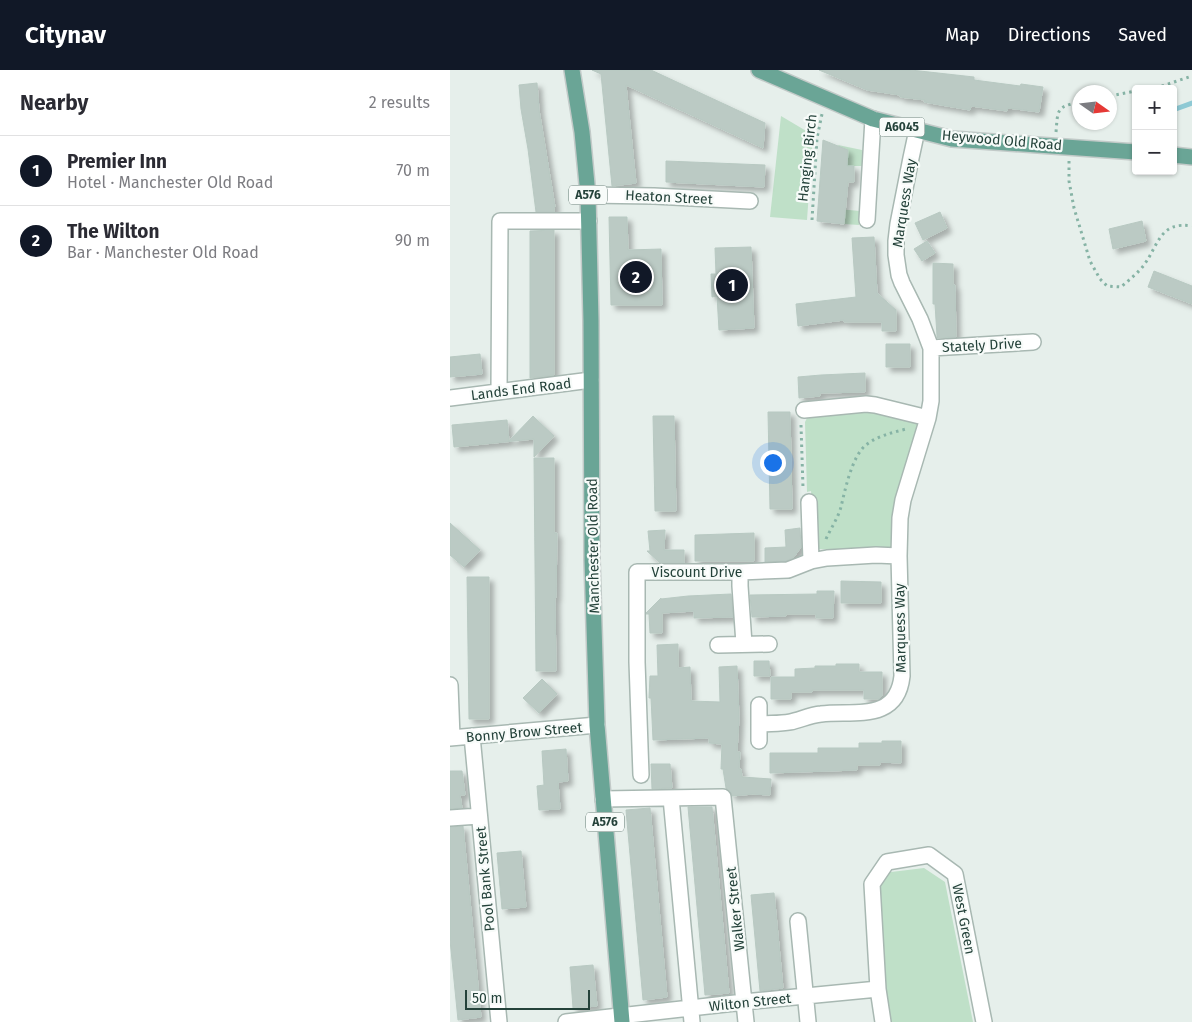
<!DOCTYPE html>
<meta charset="utf-8">
<style>
body{margin:0;font-family:"Fira Sans",sans-serif;background:#f7f7f7;color:#2b2b33}
.controls{position:absolute;right:15px;top:15px;display:grid;overflow:hidden;border-radius:5px;box-shadow:0 1px 4px #0004}
.controls button{width:45px;height:45px;display:grid;place-items:center;padding:0;border:0;border-bottom:1px solid #e1e1e2;background:#fff;color:#2b2b33;font:25px sans-serif}
.compass{position:absolute;left:622px;top:15px;width:45px;height:45px;border-radius:50%;background:#fff;box-shadow:0 1px 4px #0004;rotate:104deg}
.scale{position:absolute;left:15px;bottom:12px;width:125px;box-sizing:border-box;padding-left:5px;border:2px solid #24423a;border-top:0;font-size:14px;line-height:18px;white-space:nowrap;color:#24423a;-webkit-text-stroke:4px #f7fbf9;paint-order:stroke}
.you{position:absolute;left:322px;top:392px;width:18px;height:18px;margin:-12px;border:4px solid #fff;border-radius:50%;background:#1a73e8;box-shadow:0 0 0 8px #1a73e833}
.badge{display:grid;place-items:center;width:32px;height:32px;border-radius:50%;background:#111827;color:#fff;font-size:16px;font-weight:700}
.pin{position:absolute;translate:-50% -50%;border:2px solid #fff;box-shadow:0 1px 5px #0006}
.list{margin:0;padding:0;list-style:none}
h2{display:flex;justify-content:space-between;align-items:center;height:65px;margin:0;padding:0 20px;font-size:21px}
h2 small{font-size:16px;font-weight:400;color:#7c7c81}
.list li{display:grid;grid-template-columns:32px 1fr auto;gap:15px;align-items:center;box-sizing:border-box;height:70px;padding:0 20px;border-top:1px solid #e1e1e2}
.list b{display:block;font-size:19px;white-space:nowrap}
.list p{margin:0;font-size:16px;white-space:nowrap;color:#7c7c81}
.list em{font-size:16px;font-style:normal;color:#7c7c81}
.map{position:relative;flex:none;width:742px;height:952px;overflow:hidden}
header{display:flex;align-items:center;gap:30px;box-sizing:border-box;height:70px;padding:0 25px;background:#111827;color:#fff}
header strong{font-size:24px}
nav{display:flex;gap:28px;margin-inline-start:auto;font-size:18px}
main{display:flex}
aside{flex:1;background:#fff}
.map>svg:first-child{display:block}
</style>
<header>
<strong>Citynav</strong>
<nav><a>Map</a><a>Directions</a><a>Saved</a></nav>
</header>
<main>
<aside>
<h2>Nearby<small>2 results</small></h2>
<ul class="list">
<li><span class="badge">1</span><div><b>Premier Inn</b><p>Hotel · Manchester Old Road</p></div><em>70 m</em></li>
<li><span class="badge">2</span><div><b>The Wilton</b><p>Bar · Manchester Old Road</p></div><em>90 m</em></li>
</ul>
</aside>
<div class="map">
<svg width="742" height="952" viewBox="0 0 742 952">
<defs>
<filter id="shadow"><feDropShadow dx="4.5" dy="4.5" stdDeviation="2.5" flood-color="#0004"/></filter>
</defs>
<rect width="100%" height="100%" fill="#e6efeb"/>
<!-- green -->
<path fill="#bfe0c8" d="M 331,46 L 363,65 L 357,150 L 320,147 Z
M 388,75 L 412,80 L 413,96 L 397,96 Z
M 388,139 L 410,141 L 409,155 L 394,154 L 395,146 L 387,145 Z
M 428,340 L 473,352 L 443,445 L 442,480 L 423,481 L 365,479 L 361,421 L 357,422 L 355,352 L 358,346 Z
M 474,798 L 495,812 L 523,952 L 439,952 L 424,824 L 433,803 Z"/>
<g fill="none" stroke-linecap="round" stroke-linejoin="round">
<!-- stream -->
<path stroke="#8ec9d4" stroke-width="5" d="M 723,40 L 742,33"/>
</g>
<!-- building -->
<path fill="#bbcac4" stroke="#b8c9c2" filter="url(#shadow)" d="M 142,0 L 201,0 L 315,53 L 313,78 L 176,15 L 186,113 L 162,116 L 151,4 Z
M 369,0 L 461,0 L 524,7 L 524,10 L 570,16 L 571,14 L 593,17 L 589,42 L 558,38 L 557,41 L 521,36 L 520,40 L 474,32 L 475,30 L 450,27 L 450,25 L 417,20 Z
M 87,13 L 89,40 L 105,137 L 104,138 L 104,142 L 86,142 L 78,79 L 71,39 L 69,15 Z
M 373,70 L 398,80 L 397,96 L 404,96 L 404,112 L 398,112 L 394,154 L 367,151 Z
M 216,91 L 315,95 L 314,117 L 216,112 Z
M 490,142 L 497,158 L 473,170 L 465,153 Z
M 159,147 L 177,147 L 178,180 L 211,179 L 212,235 L 161,235 Z
M 692,151 L 696,171 L 663,179 L 659,159 Z
M 104,160 L 104,305 L 80,308 L 80,161 Z
M 424,167 L 427,223 L 446,240 L 446,261 L 432,261 L 432,252 L 394,252 L 394,250 L 348,256 L 346,234 L 406,227 L 402,168 Z
M 477,171 L 485,183 L 472,191 L 464,179 Z
M 301,177 L 304,258 L 269,260 L 267,226 L 262,227 L 261,204 L 266,204 L 265,178 Z
M 483,193 L 503,194 L 503,215 L 505,215 L 506,267 L 487,268 L 487,266 L 485,234 L 483,234 Z
M 704,201 L 742,216 L 742,234 L 698,217 Z
M 436,274 L 460,274 L 460,297 L 436,297 Z
M 30,284 L 32,304 L 0,307 L 0,287 Z
M 415,303 L 415,322 L 370,323 L 370,326 L 349,328 L 348,307 L 371,305 Z
M 318,342 L 340,342 L 342,439 L 320,439 Z
M 83,346 L 104,366 L 84,387 L 84,369 L 4,377 L 2,355 L 57,350 L 59,371 Z
M 203,346 L 224,346 L 226,441 L 205,441 Z
M 84,388 L 104,388 L 104,463 L 107,463 L 106,528 L 105,528 L 106,601 L 86,601 Z
M 0,453 L 30,480 L 14,497 L 0,485 Z
M 350,458 L 351,477 L 344,487 L 336,491 L 315,492 L 315,478 L 336,477 L 335,460 Z
M 215,460 L 214,480 L 234,480 L 234,493 L 210,493 L 197,481 L 200,481 L 198,461 Z
M 304,463 L 304,491 L 245,491 L 245,465 Z
M 17,507 L 39,507 L 39,649 L 19,649 Z
M 391,511 L 431,512 L 431,533 L 391,533 Z
M 367,521 L 384,521 L 383,548 L 366,548 L 366,544 L 336,544 L 336,546 L 302,547 L 300,525 L 367,524 Z
M 281,524 L 283,547 L 244,548 L 244,541 L 212,543 L 212,563 L 200,563 L 199,544 L 196,544 L 196,543 L 211,528 L 211,529 L 238,526 Z
M 228,574 L 228,598 L 240,597 L 241,631 L 270,632 L 269,597 L 287,596 L 289,648 L 287,682 L 290,682 L 289,699 L 291,699 L 292,707 L 321,709 L 320,725 L 303,724 L 282,726 L 280,721 L 276,718 L 273,699 L 271,699 L 272,674 L 259,673 L 259,668 L 203,670 L 201,628 L 199,628 L 200,606 L 208,606 L 207,575 Z
M 304,591 L 319,591 L 320,606 L 304,606 Z
M 386,594 L 409,594 L 409,602 L 432,602 L 432,626 L 429,629 L 414,629 L 414,620 L 362,620 L 362,622 L 341,622 L 341,629 L 321,629 L 321,607 L 345,607 L 345,599 L 365,598 L 365,596 L 386,596 Z
M 92,609 L 107,624 L 89,643 L 73,628 Z
M 432,671 L 451,671 L 451,693 L 430,692 L 430,695 L 407,695 L 407,700 L 320,703 L 320,683 L 368,683 L 368,678 L 409,678 L 409,673 L 432,673 Z
M 116,679 L 118,711 L 108,712 L 110,739 L 89,740 L 87,716 L 94,715 L 92,681 Z
M 201,694 L 220,694 L 222,718 L 202,719 Z
M 0,701 L 12,701 L 15,725 L 10,725 L 12,738 L 0,739 Z
M 238,737 L 262,737 L 279,923 L 255,925 Z
M 200,738 L 217,927 L 193,930 L 176,740 Z
M 13,756 L 31,947 L 8,950 L 0,870 L 0,757 Z
M 71,781 L 76,837 L 52,839 L 47,783 Z
M 324,823 L 333,918 L 310,921 L 301,825 Z
M 143,895 L 147,936 L 123,938 L 120,897 Z"/>
<g fill="none" stroke-linecap="round" stroke-linejoin="round">
<!-- minor casing -->
<g stroke="#a8b8b2" stroke-width="18">
<path id="minor" d="M 138,125 L 204,126 L 300,131
M 417,150 L 423,49
M 481,278 L 583,272
M 49,322 L 50,151 L 139,151
M 0,328 L 141,310
M 354,340 L 416,334 L 425,335 L 478,348 L 481,331 L 481,278 L 470,249 L 452,213 L 449,205 L 446,185 L 446,171 L 448,154 L 461,88 L 467,60
M 359,432 L 361,491
M 290,502 L 290,516 L 294,574
M 268,575 L 319,574
M 0,615 L 2,667
M 309,635 L 309,671
M 309,654 C 319,653 330,654 340,652 C 350,650 360,645 371,644 C 403,640 447,653 452,606 L 449,486 L 450,448 L 453,430 L 478,348
M 22,666 L 49,952
M 0,668 L 147,655
M 191,705 L 187,592 L 187,502 L 290,502 L 338,500 L 361,491 L 377,488 L 426,485 L 449,486
M 221,728 L 242,952
M 153,729 L 273,727 L 296,952
M 0,748 L 29,746
M 348,851 L 358,952
M 116,952 L 294,932 L 428,919
M 433,952 L 428,919 L 422,814 L 437,792 L 479,785 L 505,804 L 534,952"/>
</g>
<!-- major casing -->
<g stroke="#c2cac8" stroke-width="18">
<path id="major" d="M 122,0 L 132,62 L 138,125 L 141,251 L 142,490 L 147,655 L 172,952
M 309,0 L 423,49 L 502,69 L 686,82
M 723,85 L 742,87"/>
</g>
<!-- path -->
<path stroke="#86b3a5" stroke-width="3" stroke-dasharray="2.5 4" stroke-linecap="butt" d="M 699,19 L 712,16 L 742,6
M 660,26 L 686,21
M 606,62 C 608,39 606,37 630,32
M 619,91 L 619,111 L 624,138 L 640,191 L 650,209 L 657,216 L 671,217 C 679,210 688,203 694,195 C 709,174 710,151 742,156
M 362,150 L 367,68 L 372,44
M 351,355 L 353,418
M 376,469 C 381,458 388,448 391,437 C 395,420 402,386 416,375 C 427,366 441,363 456,359"/>
<!-- minor -->
<use href="#minor" stroke="#fff" stroke-width="15"/>
<!-- major -->
<use href="#major" stroke="#6aa596" stroke-width="15"/>
</g>
<g text-anchor="middle" stroke-width="4.5" stroke-linejoin="round" paint-order="stroke">
<!-- shield labels -->
<g fill="#f7fbf9" stroke="#637a73" stroke-width="1">
<rect x="429.5" y="47.5" width="45" height="19" rx="4"/>
<rect x="119" y="115.5" width="38" height="19" rx="4"/>
<rect x="136" y="742.5" width="38" height="19" rx="4"/>
</g>
<g font-size="12" font-weight="bold" fill="#24423a">
<text x="452" y="61">A6045</text>
<text x="138" y="129">A576</text>
<text x="155" y="756">A576</text>
</g>
<!-- street labels -->
<g font-size="14" fill="#24423a" stroke="#f7fbf9">
<text transform="translate(552 70) rotate(5)" y="5">Heywood Old Road</text>
<text transform="translate(357 88) rotate(-84)" y="5">Hanging Birch</text>
<text transform="translate(219 127) rotate(3)" y="5">Heaton Street</text>
<text transform="translate(454 133) rotate(-81)" y="5">Marquess Way</text>
<text transform="translate(532 275) rotate(-3)" y="5">Stately Drive</text>
<text transform="translate(71 319) rotate(-7)" y="5">Lands End Road</text>
<text transform="translate(143 476) rotate(-91)" y="5">Manchester Old Road</text>
<text x="247" y="507">Viscount Drive</text>
<text transform="translate(450 558) rotate(-91)" y="5">Marquess Way</text>
<text transform="translate(74 662) rotate(-5)" y="5">Bonny Brow Street</text>
<text transform="translate(35 809) rotate(-95)" y="5">Pool Bank Street</text>
<text transform="translate(285 839) rotate(-96)" y="5">Walker Street</text>
<text transform="translate(514 849) rotate(79)" y="5">West Green</text>
<text transform="translate(300 932) rotate(-6)" y="5">Wilton Street</text>
</g>
</g>
</svg>
<div class="controls">
<button>+</button>
<button>−</button>
</div>
<svg class="compass" viewBox="-18 -18 36 36"><path d="M0-13l5 13h-10z" fill="#e53935"/><path d="M0 13l5-13h-10z" fill="#7c7c81"/></svg>
<div class="scale">50 m</div>
<div class="you"></div>
<div class="pin badge" style="left:282px;top:215px">1</div>
<div class="pin badge" style="left:186px;top:207px">2</div>
</div>
</main>
